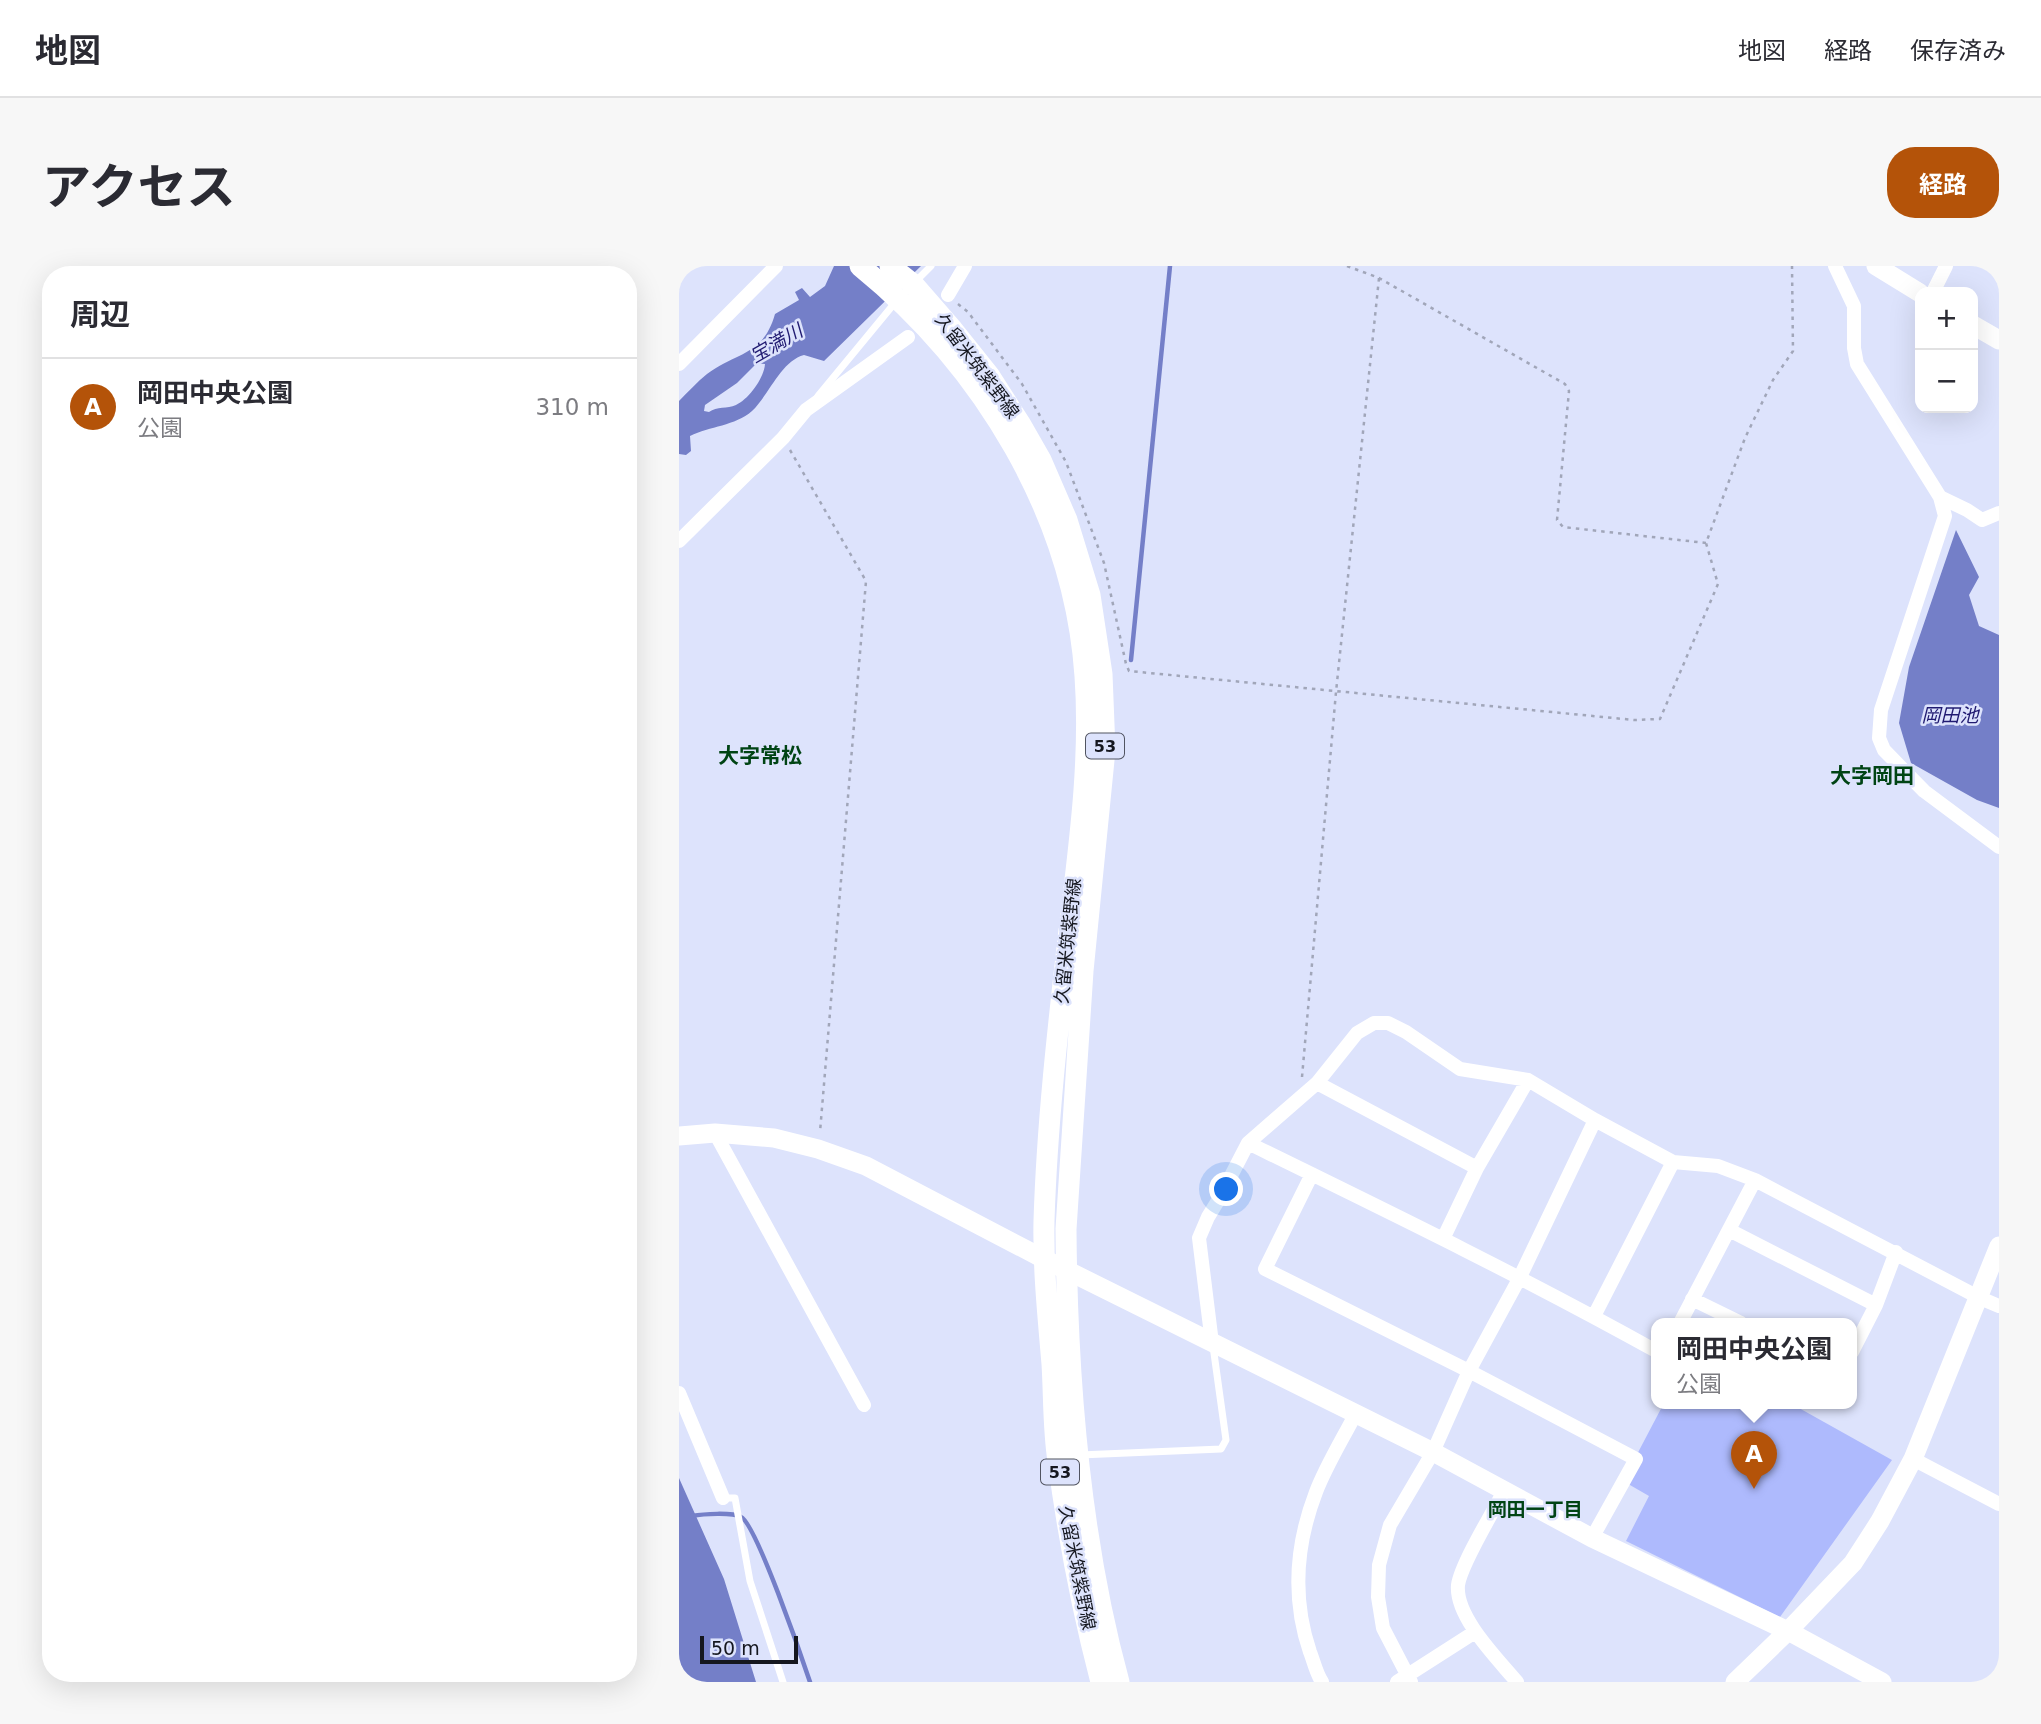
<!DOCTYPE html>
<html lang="ja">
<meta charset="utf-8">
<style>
body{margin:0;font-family:"DejaVu Sans","Noto Sans JP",sans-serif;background:#f7f7f7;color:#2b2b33}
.controls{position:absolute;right:21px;top:21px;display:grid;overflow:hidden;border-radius:14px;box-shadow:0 7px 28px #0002}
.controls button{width:63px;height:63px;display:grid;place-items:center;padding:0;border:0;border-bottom:2px solid #e1e1e2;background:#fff;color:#2b2b33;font:35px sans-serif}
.scale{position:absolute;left:21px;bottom:18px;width:98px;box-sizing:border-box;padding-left:7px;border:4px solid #15171f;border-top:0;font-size:19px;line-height:24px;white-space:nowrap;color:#15171f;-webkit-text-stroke:5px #dde3fc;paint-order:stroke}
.you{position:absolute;left:548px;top:924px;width:24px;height:24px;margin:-18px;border:5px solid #fff;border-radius:50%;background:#1a73e8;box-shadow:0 0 0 10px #1a73e833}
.badge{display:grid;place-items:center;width:46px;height:46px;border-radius:50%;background:#b45309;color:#fff;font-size:23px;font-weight:700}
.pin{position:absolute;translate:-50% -58px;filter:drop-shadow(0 2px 4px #0008)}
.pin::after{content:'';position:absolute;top:37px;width:24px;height:21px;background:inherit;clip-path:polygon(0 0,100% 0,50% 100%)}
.popup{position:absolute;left:972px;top:1052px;width:206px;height:91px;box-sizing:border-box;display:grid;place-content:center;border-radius:14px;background:#fff;filter:drop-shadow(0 2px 5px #0005);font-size:23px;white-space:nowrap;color:#7c7c81}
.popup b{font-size:26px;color:#2b2b33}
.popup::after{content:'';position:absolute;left:50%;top:100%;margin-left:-14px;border:14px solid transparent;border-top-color:#fff}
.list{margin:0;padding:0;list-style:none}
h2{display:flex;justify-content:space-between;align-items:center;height:91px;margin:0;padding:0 28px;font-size:30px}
h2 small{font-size:23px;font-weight:400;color:#7c7c81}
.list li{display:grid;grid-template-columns:46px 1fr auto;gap:21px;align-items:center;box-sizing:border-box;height:98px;padding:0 28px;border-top:2px solid #e1e1e2}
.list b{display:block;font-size:26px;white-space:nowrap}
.list p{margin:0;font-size:23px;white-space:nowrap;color:#7c7c81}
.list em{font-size:23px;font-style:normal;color:#7c7c81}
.map{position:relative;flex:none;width:1320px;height:1416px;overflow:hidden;border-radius:28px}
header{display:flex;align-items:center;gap:42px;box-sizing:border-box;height:98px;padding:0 35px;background:#fff;border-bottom:2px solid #e1e1e2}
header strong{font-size:33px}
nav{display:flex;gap:38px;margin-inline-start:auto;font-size:24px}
.intro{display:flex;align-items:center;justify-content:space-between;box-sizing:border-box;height:168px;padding:0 42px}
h1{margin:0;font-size:49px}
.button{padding:18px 32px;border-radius:28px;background:#b45309;color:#fff;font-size:24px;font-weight:700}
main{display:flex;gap:42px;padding:0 42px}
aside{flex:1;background:#fff;border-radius:28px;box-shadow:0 7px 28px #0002}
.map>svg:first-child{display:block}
</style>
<header>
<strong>地図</strong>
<nav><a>地図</a><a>経路</a><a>保存済み</a></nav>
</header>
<div class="intro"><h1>アクセス</h1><a class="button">経路</a></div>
<main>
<aside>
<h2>周辺<small></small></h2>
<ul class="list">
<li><span class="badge">A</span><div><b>岡田中央公園</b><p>公園</p></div><em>310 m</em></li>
</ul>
</aside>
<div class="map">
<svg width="1320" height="1416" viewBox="0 0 1320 1416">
<rect width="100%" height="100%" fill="#dde3fc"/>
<!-- green -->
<path fill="#aebafd" d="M 985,1137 L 1111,1137 L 1213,1194 L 1101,1351 L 947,1275 L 970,1230 L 944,1215 Z"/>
<!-- water -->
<path fill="#747fc8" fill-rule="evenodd" d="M 155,0 L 242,0 L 145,95 L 125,89 C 102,95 90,129 73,145 C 56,160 31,160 11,170 L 12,185 L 7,189 L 0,188 L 0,135 C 9,126 18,116 28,108 C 59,85 84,90 96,48 L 120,34 L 116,26 L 123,22 L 131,31 L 146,20 ZM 78,97 L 86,98 C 85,112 70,133 57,139 C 48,143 38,140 30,146 L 25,145 L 26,139 L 58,117 Z
M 1277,264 L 1300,311 L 1290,329 L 1300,360 L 1320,369 L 1320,542 L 1298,534 L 1232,497 L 1220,457 L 1230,401 Z
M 0,1212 L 45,1313 L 77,1416 L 0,1416 Z"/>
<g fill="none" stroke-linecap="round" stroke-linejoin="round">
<!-- stream -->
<path stroke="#747fc8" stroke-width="4.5" d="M 452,394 L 491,0
M 13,1250 C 24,1248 53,1246 62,1251 C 77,1258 123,1392 131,1416"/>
<!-- path -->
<path stroke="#a1a6b9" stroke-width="2.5" stroke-dasharray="3.5 5" stroke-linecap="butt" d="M 668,0 L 700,12 L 886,118 L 890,125 L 878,254 L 884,261 L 1027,277
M 279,38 L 289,46 L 343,118 L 387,196 L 425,297 L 447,398 L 450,405 L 955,454 L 981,453 L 1039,318 L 1027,277 L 1066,172 L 1094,114 L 1114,85 L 1113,0
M 111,184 L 187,315 L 141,866
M 623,811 L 657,426 L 700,12"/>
<!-- lane -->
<path stroke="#fff" stroke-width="7" d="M 139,130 L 219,33 L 252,0
M 401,1189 L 542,1183 L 547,1174 L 534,1080
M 44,1232 L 56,1232 L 71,1315 L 104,1416"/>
<!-- street -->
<path stroke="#fff" stroke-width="14" d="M 1156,0 L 1175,40 L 1175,82 L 1178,98 L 1261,231 L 1266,250 L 1202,444 L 1200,472 L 1205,484 L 1245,525 L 1320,581
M 1254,26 L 1267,0
M 269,29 L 286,0
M 0,98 L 97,0
M 1261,231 L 1288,244 L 1303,254 L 1320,247
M 0,275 L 104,172 L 127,144 L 229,71
M 638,817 L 798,902
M 36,867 L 185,1139
M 569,877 C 706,944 844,1011 977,1085
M 633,908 L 586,1003 L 790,1105 L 957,1193 L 913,1272
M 1050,964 L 1197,1039
M 764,973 L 798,902 L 849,814
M 1013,1033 L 1062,1057
M 915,1050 L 994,896
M 1001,1057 L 1076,914
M 533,1077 L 520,972 L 529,951 L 540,933 L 569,877 L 638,817 L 678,767 L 695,757 L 709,757 L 727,766 L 781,803 L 849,814 L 916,854 L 994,896 L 1039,900 L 1076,914 L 1301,1032 L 1320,1040
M 1173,1086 L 1197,1039 L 1217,986
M 0,1127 L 44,1232
M 1234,1193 L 1320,1238
M 825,1225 C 814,1246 782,1298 779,1319 C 776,1351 819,1393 838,1416
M 643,1416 C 637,1407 635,1396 631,1386 C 613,1333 617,1278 637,1226 C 647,1200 663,1174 676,1149
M 718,1416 L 796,1366
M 732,1416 L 704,1362 L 699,1331 L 700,1299 L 711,1259 L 754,1186 L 790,1105 L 840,1013 L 916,854"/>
<!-- secondary -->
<path stroke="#fff" stroke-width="19" d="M 1197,0 L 1241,27
M 1294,59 L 1320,74
M 0,870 L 36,867 L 95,872 L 139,883 L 187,900 L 365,993 L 754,1186 L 913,1272 L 1109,1365 L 1203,1416
M 1056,1416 L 1109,1365 L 1174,1297 L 1201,1255 L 1234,1193 L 1320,980"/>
<!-- primary -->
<path stroke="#fff" stroke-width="21" d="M 181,0 C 304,100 395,249 406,410 C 412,494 400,580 390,664 C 379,761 368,858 365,955 C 364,1003 369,1050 373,1098 C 375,1130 374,1163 379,1195 C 389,1269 403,1344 422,1416
M 211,0 L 234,18 L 274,64 L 310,109 L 342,159 L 362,194 L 388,254 L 411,329 L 423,408 L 426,484 L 404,705 L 387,963 C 388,1110 401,1274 440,1416"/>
</g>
<g text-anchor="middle" stroke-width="5" stroke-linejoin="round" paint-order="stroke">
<!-- shield labels -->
<g fill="#dde3fc" stroke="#515461" stroke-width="2">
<rect x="407" y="467.5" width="38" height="25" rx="5"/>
<rect x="362" y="1193.5" width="38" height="25" rx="5"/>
</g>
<g font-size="16" font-weight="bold" fill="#15171f">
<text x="426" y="486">53</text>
<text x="381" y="1212">53</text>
</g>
<!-- street labels -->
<g font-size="18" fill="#15171f" stroke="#dde3fc">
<text transform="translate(298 100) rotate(53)" y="6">久留米筑紫野線</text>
<text transform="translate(389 675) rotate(-84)" y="6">久留米筑紫野線</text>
<text transform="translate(398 1302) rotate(79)" y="6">久留米筑紫野線</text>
</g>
<!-- water labels -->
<g font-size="19" font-style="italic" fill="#201a71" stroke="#dde3fc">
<text transform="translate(97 77) rotate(-30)" y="7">宝満川</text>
<text x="1271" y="456">岡田池</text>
</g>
<!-- neighbourhood labels -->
<g font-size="19" font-weight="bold" fill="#004414" stroke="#dde3fc">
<text x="856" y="1250">岡田一丁目</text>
</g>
<!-- quarter labels -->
<g font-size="21" font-weight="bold" fill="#004414" stroke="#dde3fc">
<text x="81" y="497">大字常松</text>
<text x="1193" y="517">大字岡田</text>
</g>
</g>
</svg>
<div class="controls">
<button>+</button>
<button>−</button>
</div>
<div class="scale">50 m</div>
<div class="you"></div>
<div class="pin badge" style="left:1075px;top:1223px">A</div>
<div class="popup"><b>岡田中央公園</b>公園</div>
</div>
</main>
